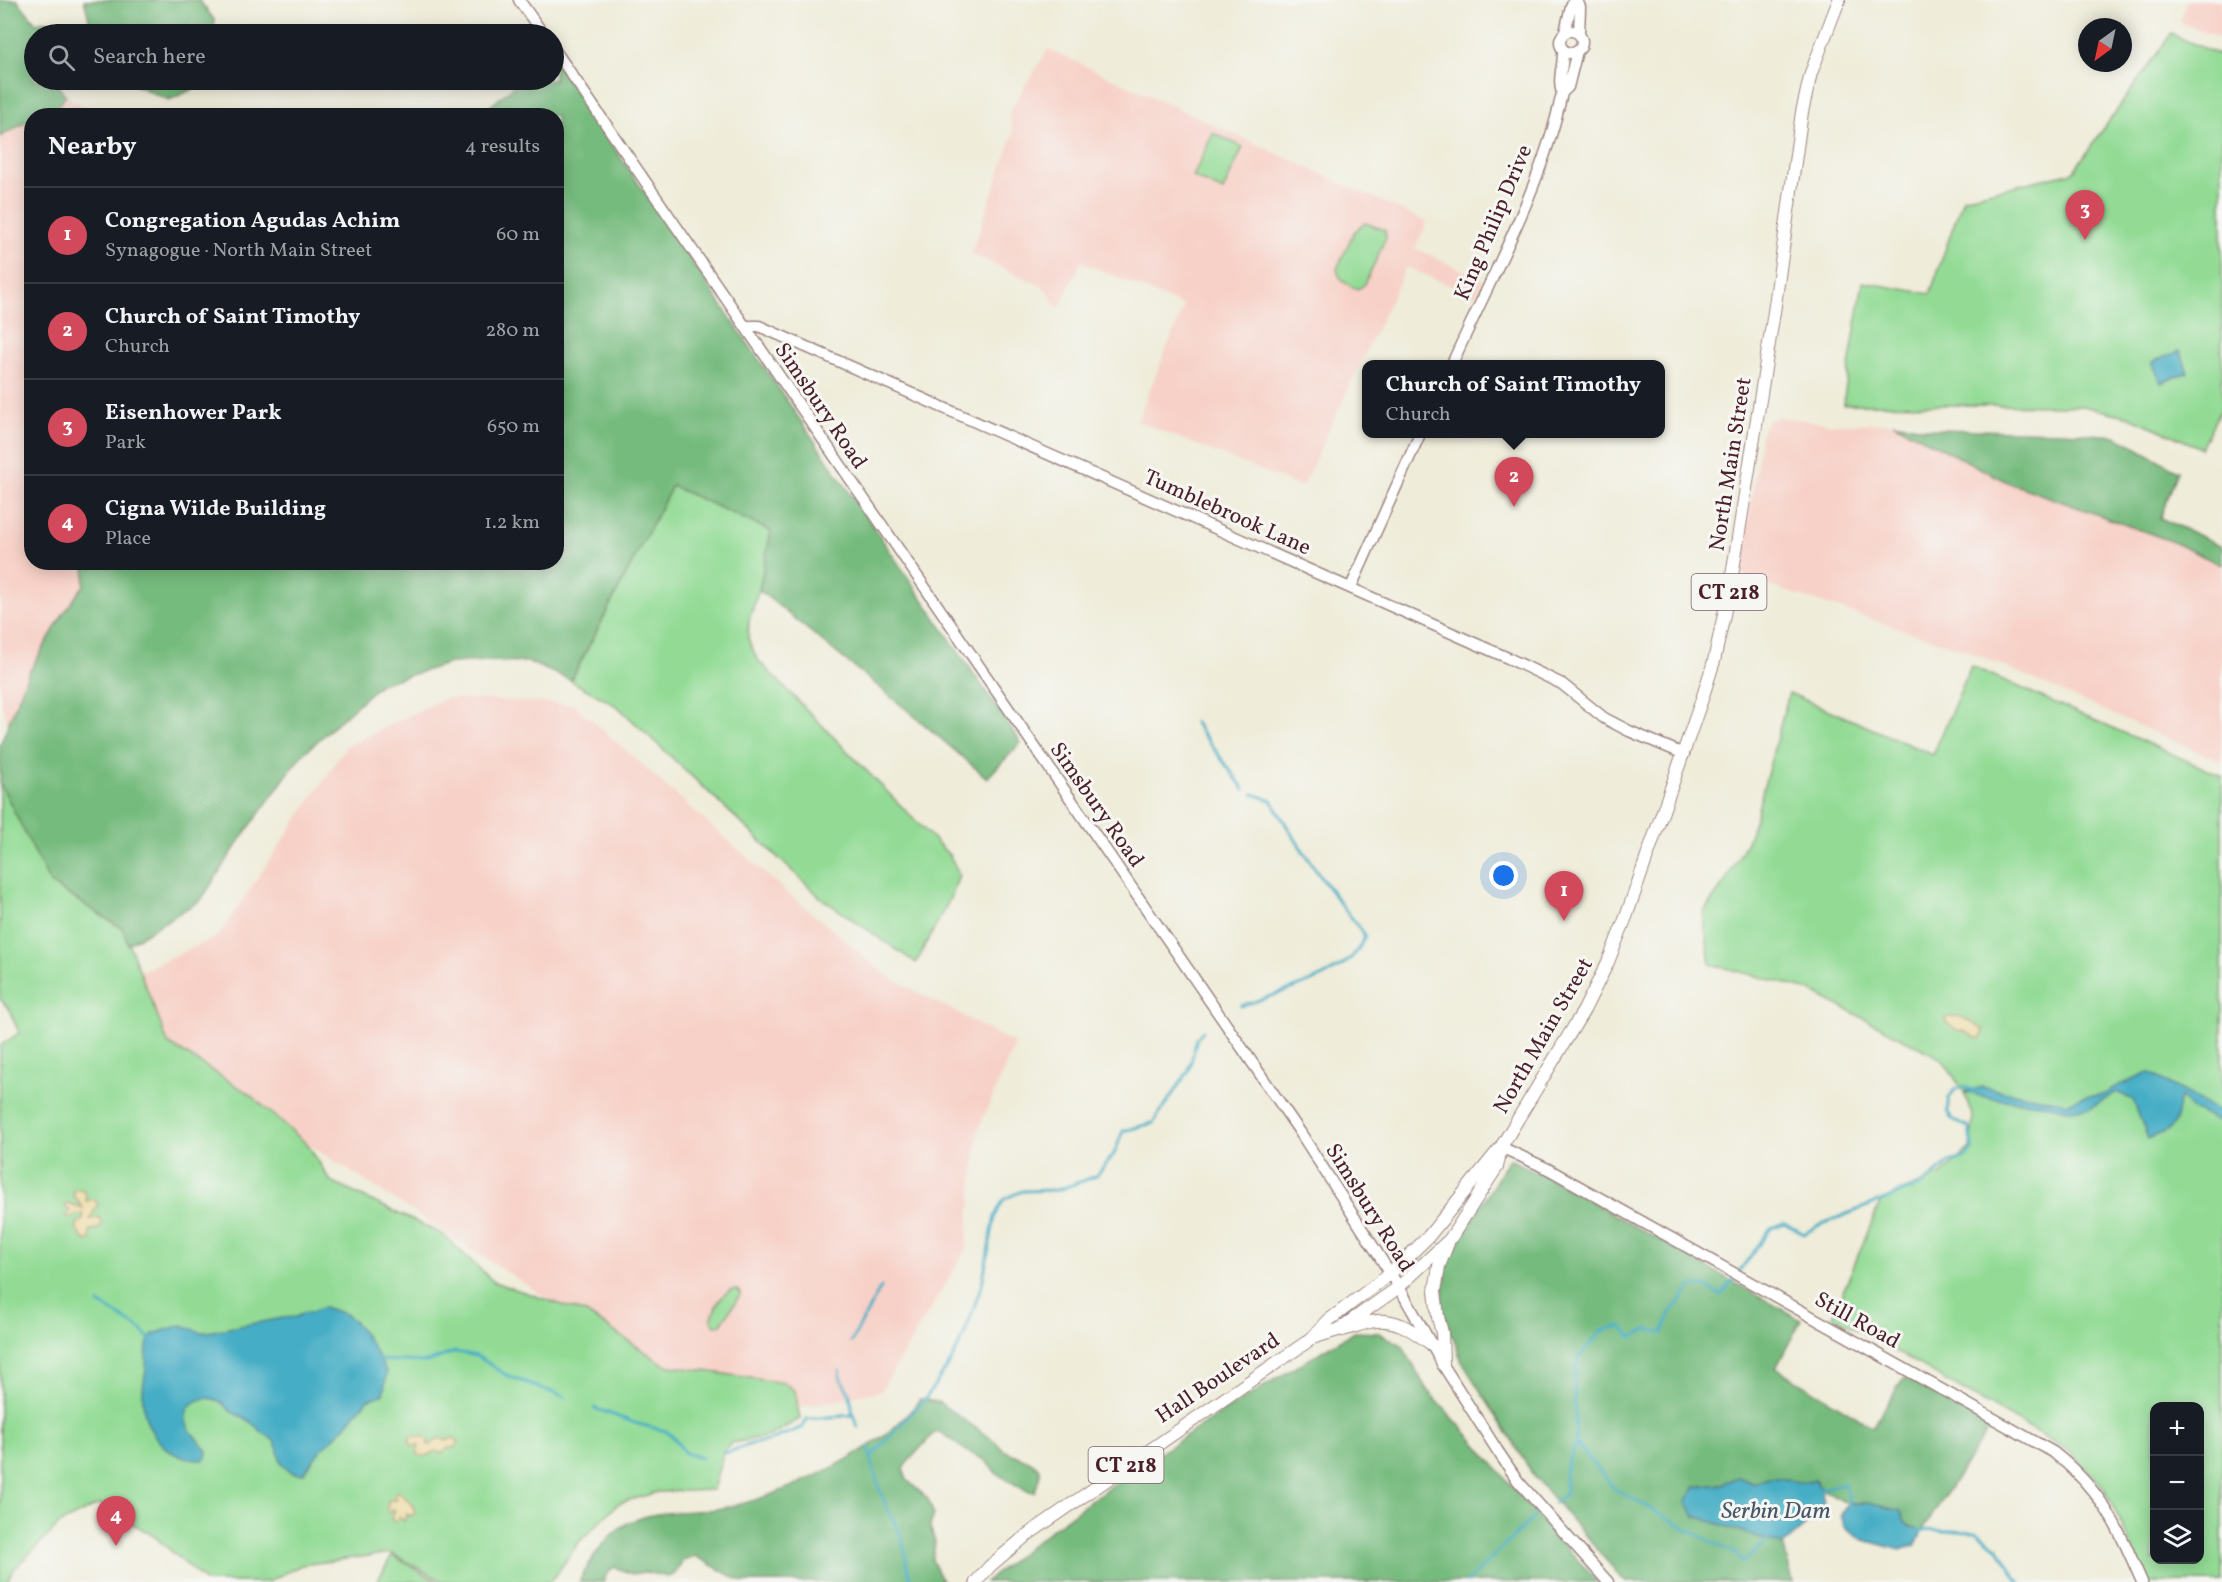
<!DOCTYPE html>
<meta charset="utf-8">
<style>
body{margin:0;font-family:Vollkorn,serif;background:#20242c;color:#f1f3f6}
.controls{position:absolute;right:18px;bottom:18px;display:grid;overflow:hidden;border-radius:12px;box-shadow:0 3px 15px #0003}
.controls button{width:54px;height:54px;display:grid;place-items:center;padding:0;border:0;border-bottom:2px solid #363941;background:#171b24;color:#f1f3f6;font:30px sans-serif}
.compass{position:absolute;left:2078px;top:18px;width:54px;height:54px;border-radius:50%;background:#171b24;box-shadow:0 3px 15px #0003;rotate:213deg}
.you{position:absolute;left:1504px;top:876px;width:21px;height:21px;margin:-15px;border:4px solid #fff;border-radius:50%;background:#1a73e8;box-shadow:0 0 0 9px #1a73e833}
.badge{display:grid;place-items:center;width:39px;height:39px;border-radius:50%;background:#d1495b;color:#fff;font-size:20px;font-weight:700}
.pin{position:absolute;translate:-50% -50px;filter:drop-shadow(0 2px 3px #0008)}
.pin::after{content:'';position:absolute;top:32px;width:21px;height:18px;background:inherit;clip-path:polygon(0 0,100% 0,50% 100%)}
.popup{position:absolute;left:1362px;top:360px;width:303px;height:78px;box-sizing:border-box;display:grid;place-content:center;border-radius:12px;background:#171b24;filter:drop-shadow(0 2px 4px #0005);font-size:20px;white-space:nowrap;color:#9ea1a6}
.popup b{font-size:22px;color:#f1f3f6}
.popup::after{content:'';position:absolute;left:50%;top:100%;margin-left:-12px;border:12px solid transparent;border-top-color:#171b24}
.list{margin:0;padding:0;list-style:none}
h2{display:flex;justify-content:space-between;align-items:center;height:78px;margin:0;padding:0 24px;font-size:26px}
h2 small{font-size:20px;font-weight:400;color:#9ea1a6}
.list li{display:grid;grid-template-columns:39px 1fr auto;gap:18px;align-items:center;box-sizing:border-box;height:96px;padding:0 24px;border-top:2px solid #363941}
.list b{display:block;font-size:22px;white-space:nowrap}
.list p{margin:0;font-size:20px;white-space:nowrap;color:#9ea1a6}
.list em{font-size:20px;font-style:normal;color:#9ea1a6}
.icon{flex:none;width:33px;height:33px;fill:none;stroke:currentColor;stroke-width:2;stroke-linecap:round;stroke-linejoin:round}
.map{position:relative;flex:none;width:2222px;height:1582px;overflow:hidden}
.search{position:absolute;background:#171b24;box-shadow:0 3px 15px #0003;left:24px;top:24px;width:540px;height:66px;display:flex;align-items:center;gap:15px;box-sizing:border-box;padding:0 21px;border-radius:33px;color:#9ea1a6;font-size:22px}
.panel{position:absolute;background:#171b24;box-shadow:0 3px 15px #0003;left:24px;top:108px;width:540px;height:462px;border-radius:24px}
.map>svg:first-child{display:block}
</style>
<div class="map">
<svg width="2222" height="1582" viewBox="0 0 2222 1582">
<rect width="100%" height="100%" fill="#f6f6f2"/>
<filter id="ink" filterUnits="userSpaceOnUse"><feTurbulence type="fractalNoise" baseFrequency=".0167" numOctaves="2"/><feDisplacementMap in="SourceGraphic" scale="12" xChannelSelector="R" yChannelSelector="G"/><feConvolveMatrix kernelMatrix="1 2 1 2 8 2 1 2 1" color-interpolation-filters="sRGB"/></filter>
<filter id="wash" filterUnits="userSpaceOnUse"><feTurbulence type="fractalNoise" baseFrequency=".008" numOctaves="4" result="noise"/><feDisplacementMap in="SourceGraphic" scale="24" xChannelSelector="R" yChannelSelector="G"/><feGaussianBlur stdDeviation="1.35" result="paint"/><feColorMatrix in="noise" values="0 0 0 0 0 0 0 0 0 0 0 0 0 0 0 0 0 1.4 0 .05"/><feComposite in="paint" operator="in"/></filter>
<g filter="url(#wash)">
<rect width="100%" height="100%" fill="#efecd9"/>
<!-- built -->
<path fill="#f7d1c7" d="M 2187,0 L 2222,0 L 2222,39 L 2179,22 Z
M 0,26 L 34,80 L 52,80 L 74,102 L 110,115 L 32,116 L 32,562 L 260,563 L 157,912 L 9,814 L 25,785 L 0,698 Z
M 1048,49 L 1427,222 L 1415,248 L 1483,280 L 1475,296 L 1406,267 L 1302,487 L 1137,421 L 1184,306 L 1081,262 L 1060,307 L 1053,304 L 1050,294 L 1042,286 L 971,254 L 1013,135 L 1009,112 Z
M 1779,417 L 1834,424 L 1893,423 L 2007,482 L 2168,540 L 2222,565 L 2222,762 L 1971,652 L 1746,578 L 1741,571 L 1762,430 L 1768,420 Z
M 445,698 L 573,704 L 783,889 L 888,976 L 1015,1044 L 978,1131 L 966,1250 L 881,1391 L 802,1407 L 624,1371 L 586,1323 L 165,1052 L 137,973 L 218,936 L 347,746 Z"/>
<!-- green -->
<path fill="#93db95" stroke="#6e7d60" stroke-width="1.5" fill-rule="evenodd" d="M 2171,34 L 2222,56 L 2222,406 L 2201,448 L 2130,417 L 2083,406 L 1843,404 L 1863,282 L 1930,294 L 1963,198 L 2073,172 Z
M 1213,133 L 1243,147 L 1223,191 L 1193,177 Z
M 1365,223 L 1385,230 L 1386,238 L 1365,284 L 1358,289 C 1347,285 1339,281 1337,269 L 1354,232 Z
M 672,486 L 771,531 L 759,590 L 749,620 L 748,638 L 757,659 L 950,856 L 959,875 L 952,895 L 916,963 L 821,898 L 617,706 L 571,681 Z
M 1971,666 L 2222,776 L 2222,1582 L 2148,1582 L 2103,1486 L 2068,1450 L 1833,1316 L 1881,1200 L 1941,1175 L 1970,1148 L 1973,1118 L 1964,1092 L 1942,1059 L 1809,990 L 1710,964 L 1703,913 L 1724,883 L 1747,842 L 1756,816 L 1789,693 L 1933,755 ZM 2154,1406 L 2200,1406 L 2200,1560 L 2154,1560 Z
M 0,783 L 50,883 L 123,929 L 168,1043 L 248,1093 L 308,1145 L 331,1182 L 442,1234 L 494,1282 L 586,1313 L 665,1365 L 784,1383 L 795,1391 L 800,1419 L 769,1436 L 732,1443 L 724,1451 L 713,1490 L 658,1492 L 619,1503 L 579,1542 L 551,1582 L 444,1582 L 391,1553 L 301,1565 L 268,1582 L 206,1582 L 154,1536 L 99,1504 L 61,1523 L 15,1568 L 6,1582 L 0,1582 L 0,1046 L 19,1033 L 9,1009 L 0,999 Z
M 735,1289 L 740,1292 L 740,1295 L 721,1324 L 718,1326 L 713,1324 L 711,1321 C 715,1308 720,1292 735,1289 Z
M 392,1555 L 438,1582 L 377,1582 Z"/>
<!-- forest -->
<path fill="#76bb7e" stroke="#606d54" stroke-width="1.5" d="M 0,0 L 17,0 L 36,23 C 51,19 58,22 67,34 L 34,34 L 34,80 L 58,80 L 57,85 L 66,96 C 56,109 48,116 32,116 L 31,119 L 0,137 Z
M 84,0 L 199,0 L 215,21 L 212,34 L 93,34 Z
M 554,60 L 1021,743 L 987,778 L 912,714 L 759,590 L 771,531 L 672,486 L 571,680 L 528,662 L 488,661 L 451,663 L 380,684 L 300,757 L 240,840 L 201,900 L 128,944 L 123,929 L 50,883 L 0,783 L 0,745 L 28,674 L 63,614 L 84,585 L 86,563 L 556,562 L 556,116 L 480,115 L 521,80 L 554,80 Z
M 124,80 L 202,80 L 200,86 L 169,100 Z
M 1893,423 L 1931,429 L 2063,432 L 2116,436 L 2178,471 L 2160,518 L 2222,546 L 2222,565 L 2168,540 L 2007,482 Z
M 1509,1159 L 1551,1179 L 1801,1320 L 1776,1368 L 1873,1427 L 1904,1377 L 1991,1425 L 1922,1531 L 1868,1503 L 1848,1504 L 1821,1489 L 1815,1480 C 1796,1486 1782,1476 1769,1478 C 1764,1479 1759,1482 1754,1484 L 1738,1477 L 1723,1484 L 1695,1487 L 1750,1533 L 1783,1545 L 1793,1582 L 1625,1582 L 1534,1476 L 1462,1362 L 1441,1305 L 1448,1261 Z
M 1354,1332 L 1379,1333 L 1402,1345 L 1427,1390 L 1474,1441 L 1529,1507 L 1598,1582 L 985,1582 C 1100,1487 1226,1408 1354,1332 Z
M 920,1399 L 938,1402 L 995,1441 L 1003,1450 L 1031,1462 L 1040,1469 L 1040,1475 L 1035,1492 L 1029,1492 L 997,1474 L 985,1460 L 968,1452 L 940,1432 L 934,1433 L 906,1464 L 903,1469 L 907,1480 L 928,1499 L 934,1515 L 930,1526 L 935,1543 L 932,1560 L 943,1582 L 742,1582 L 695,1556 L 683,1560 L 674,1575 L 669,1577 L 644,1572 L 632,1574 L 614,1567 L 606,1575 L 604,1582 L 579,1582 C 590,1561 607,1533 628,1523 C 658,1508 692,1514 723,1508 C 782,1497 887,1449 920,1399 Z"/>
<!-- sand -->
<path fill="#eeda9e" stroke="#9c7c64" stroke-width="1.5" d="M 1957,1016 C 1962,1016 1979,1027 1984,1030 L 1981,1038 L 1978,1039 L 1964,1031 L 1957,1030 L 1946,1022 L 1945,1018 Z
M 81,1189 L 86,1194 L 86,1201 L 94,1199 L 98,1204 L 90,1219 L 99,1217 L 102,1223 L 99,1229 L 90,1230 L 90,1239 L 87,1241 L 81,1237 L 76,1227 L 79,1222 L 83,1220 L 83,1214 L 75,1215 L 72,1218 L 66,1216 L 70,1211 L 65,1207 L 67,1203 L 83,1208 L 73,1194 L 74,1190 Z
M 412,1436 L 424,1437 L 429,1440 L 427,1444 L 430,1445 L 439,1438 L 445,1440 L 455,1438 L 459,1443 L 454,1448 L 448,1448 L 442,1453 L 435,1451 C 430,1455 422,1459 417,1453 L 419,1445 L 412,1446 L 409,1439 Z
M 398,1491 L 413,1505 L 415,1513 L 411,1516 L 407,1514 L 404,1521 L 399,1517 L 394,1522 L 391,1519 L 395,1510 L 393,1509 L 389,1513 L 386,1509 L 388,1506 L 388,1500 L 397,1500 L 394,1494 Z"/>
<!-- water -->
<path fill="#45adc5" stroke="#486678" stroke-width="1.5" d="M 2180,351 L 2188,372 L 2161,383 L 2152,362 Z
M 2148,1072 L 2222,1113 L 2222,1124 L 2192,1109 L 2180,1097 C 2174,1127 2178,1128 2148,1139 L 2133,1100 L 2117,1092 L 2090,1108 L 2066,1110 L 2050,1105 L 1995,1099 L 1964,1092 L 1982,1087 L 2067,1103 L 2083,1097 L 2105,1094 L 2113,1088 Z
M 324,1307 L 345,1314 L 355,1322 L 371,1344 L 387,1373 L 383,1395 L 367,1400 L 342,1430 L 319,1452 L 304,1473 C 299,1474 291,1474 287,1469 C 276,1460 280,1448 274,1441 C 271,1437 266,1436 263,1433 C 249,1421 251,1420 233,1413 C 227,1410 225,1404 219,1401 C 208,1395 192,1399 187,1411 C 181,1427 199,1439 207,1451 L 206,1458 L 203,1460 C 165,1461 141,1429 143,1392 C 143,1385 145,1377 146,1369 C 147,1357 144,1343 153,1334 L 182,1325 L 200,1332 L 207,1332 L 283,1318 L 296,1317 L 304,1312 L 309,1313 Z
M 1738,1477 L 1754,1484 C 1759,1482 1764,1479 1769,1478 C 1783,1476 1796,1486 1815,1480 L 1821,1489 L 1824,1503 L 1803,1528 L 1783,1545 L 1695,1516 L 1686,1502 L 1695,1487 L 1723,1484 Z
M 1868,1503 L 1901,1511 L 1905,1523 L 1922,1531 L 1916,1545 L 1900,1550 L 1864,1540 L 1845,1527 L 1841,1514 L 1848,1504 Z"/>
<g fill="none" stroke-linecap="round" stroke-linejoin="round">
<!-- stream -->
<path stroke="#45adc5" stroke-width="3" d="M 1194,722 L 1244,789
M 1241,1006 C 1270,996 1339,977 1356,952 C 1360,948 1362,941 1365,935 C 1330,892 1299,848 1271,800 L 1253,794
M 99,1303 L 142,1330 L 150,1340
M 851,1342 L 881,1287
M 379,1360 L 427,1362 L 455,1352 L 477,1356 L 506,1375 L 565,1397
M 840,1371 L 839,1375 L 850,1395 L 853,1415 L 858,1427
M 594,1408 L 638,1424 L 666,1431 L 674,1438 L 685,1453 L 701,1458
M 1576,1443 L 1615,1489 L 1709,1541 L 1735,1553 L 1744,1562 L 1770,1538
M 868,1447 L 877,1482 L 887,1508 L 901,1535 L 911,1582
M 726,1453 L 751,1444 L 768,1441 L 803,1427 L 807,1419 L 853,1415
M 871,1457 L 925,1399 L 950,1363 L 964,1335 L 982,1284 L 995,1216 L 1004,1199 L 1022,1191 L 1058,1190 L 1096,1176 L 1114,1154 L 1123,1131 L 1153,1123 L 1189,1070 L 1197,1038 L 1203,1031
M 1818,1492 L 1821,1489 L 1845,1484 L 1850,1505
M 1554,1503 L 1566,1494 L 1565,1471 L 1576,1443 L 1574,1384 L 1578,1359 L 1601,1331 L 1621,1326 L 1632,1337 L 1648,1329 L 1663,1333 L 1671,1312 L 1692,1286 L 1705,1286 L 1720,1295 L 1725,1291 L 1771,1228 L 1784,1223 L 1804,1234 L 1817,1226 L 1923,1184 L 1950,1162 L 1966,1157 L 1972,1149 L 1969,1127 L 1952,1119 L 1947,1111 L 1949,1098 L 1955,1089 L 1964,1087 L 1976,1091
M 1919,1530 L 1976,1532 L 1999,1548 L 2016,1579 L 2020,1582
M 1467,1582 L 1534,1517"/>
</g>
</g>
<g filter="url(#ink)">
<g fill="none" stroke-linecap="round" stroke-linejoin="round">
<!-- secondary casing -->
<g stroke="#9c8682" stroke-width="13">
<path id="secondary" d="M 519,0 L 543,34
M 1577,0 L 1580,7 L 1579,34
M1560 42a11 11 0 1 1 22 0a11 11 0 1 1-22 0Z
M 1565,32 L 1571,6 L 1574,0
M 554,49 L 1300,1132 L 1399,1287 L 1443,1365 L 1497,1450 L 1518,1481 L 1608,1582
M 1562,93 L 1568,87 L 1577,51
M 745,326 L 759,326 L 1508,658 L 1562,684 L 1604,718 L 1629,731 L 1684,754
M 1452,364 C 1491,277 1542,187 1562,93 C 1557,79 1564,64 1563,49
M 1351,587 L 1420,434
M 1501,1147 L 1548,1169 L 2053,1452 C 2102,1490 2118,1527 2142,1582"/>
</g>
<!-- primary casing -->
<g stroke="#9c8682" stroke-width="14">
<path id="primary" d="M 1342,1330 C 1352,1328 1360,1324 1370,1322 C 1395,1316 1413,1331 1431,1344
M 1312,1338 L 1338,1330 L 1399,1287 L 1450,1239 L 1497,1167 L 1501,1148
M 1443,1365 L 1442,1333 L 1438,1317 L 1435,1291 L 1439,1266 L 1448,1243
M 976,1582 L 990,1566 L 1027,1535 L 1311,1339 L 1329,1320 L 1390,1274 L 1428,1237 L 1501,1147 L 1584,1010 L 1608,962 L 1626,917 L 1702,699 L 1714,661 L 1731,582 L 1774,312 L 1802,112 L 1811,73 L 1839,0"/>
</g>
<!-- secondary -->
<use href="#secondary" stroke="#fff" stroke-width="10"/>
<!-- primary -->
<use href="#primary" stroke="#fff" stroke-width="12"/>
</g>
</g>
<g text-anchor="middle" stroke-width="6" stroke-linejoin="round" paint-order="stroke">
<!-- shield labels -->
<g fill="#f6f6f2" stroke="#7e6067" stroke-width="1.5">
<rect x="1691.5" y="574" width="75" height="36" rx="4.5"/>
<rect x="1088.5" y="1447" width="75" height="36" rx="4.5"/>
</g>
<g font-size="21" font-weight="bold" fill="#4a1f2b">
<text x="1729" y="599">CT 218</text>
<text x="1126" y="1472">CT 218</text>
</g>
<!-- street labels -->
<g font-size="22" fill="#4a1f2b" stroke="#f6f6f2">
<text transform="translate(1492 222) rotate(-67)" y="8">King Philip Drive</text>
<text transform="translate(822 405) rotate(56)" y="8">Simsbury Road</text>
<text transform="translate(1729 464) rotate(-81)" y="8">North Main Street</text>
<text transform="translate(1228 511) rotate(24)" y="8">Tumblebrook Lane</text>
<text transform="translate(1098 804) rotate(55)" y="8">Simsbury Road</text>
<text transform="translate(1542 1035) rotate(-60)" y="8">North Main Street</text>
<text transform="translate(1371 1207) rotate(58)" y="8">Simsbury Road</text>
<text transform="translate(1858 1319) rotate(29)" y="8">Still Road</text>
<text transform="translate(1217 1377) rotate(-34)" y="8">Hall Boulevard</text>
</g>
<!-- water labels -->
<g font-size="24" font-style="italic" fill="#485869" stroke="#f6f6f2">
<text x="1776" y="1518">Serbin Dam</text>
</g>
</g>
</svg>
<div class="controls">
<button>+</button>
<button>−</button>
<button><svg class="icon" aria-label="layers" viewBox="0 0 24 24"><path d="M12 4l9 5-9 5-9-5zM3 14l9 5 9-5"/></svg></button>
</div>
<svg class="compass" viewBox="-18 -18 36 36"><path d="M0-13l5 13h-10z" fill="#e53935"/><path d="M0 13l5-13h-10z" fill="#9ea1a6"/></svg>
<div class="you"></div>
<div class="pin badge" style="left:1564px;top:921px">1</div>
<div class="pin badge" style="left:1514px;top:507px">2</div>
<div class="popup"><b>Church of Saint Timothy</b>Church</div>
<div class="pin badge" style="left:2085px;top:240px">3</div>
<div class="pin badge" style="left:116px;top:1546px">4</div>
<div class="search"><svg class="icon" aria-label="search" viewBox="0 0 24 24"><circle cx="10" cy="10" r="6"/><path d="M15 15l6 6"/></svg>Search here</div>
<section class="panel">
<h2>Nearby<small>4 results</small></h2>
<ul class="list">
<li><span class="badge">1</span><div><b>Congregation Agudas Achim</b><p>Synagogue · North Main Street</p></div><em>60 m</em></li>
<li><span class="badge">2</span><div><b>Church of Saint Timothy</b><p>Church</p></div><em>280 m</em></li>
<li><span class="badge">3</span><div><b>Eisenhower Park</b><p>Park</p></div><em>650 m</em></li>
<li><span class="badge">4</span><div><b>Cigna Wilde Building</b><p>Place</p></div><em>1.2 km</em></li>
</ul>
</section>
</div>
